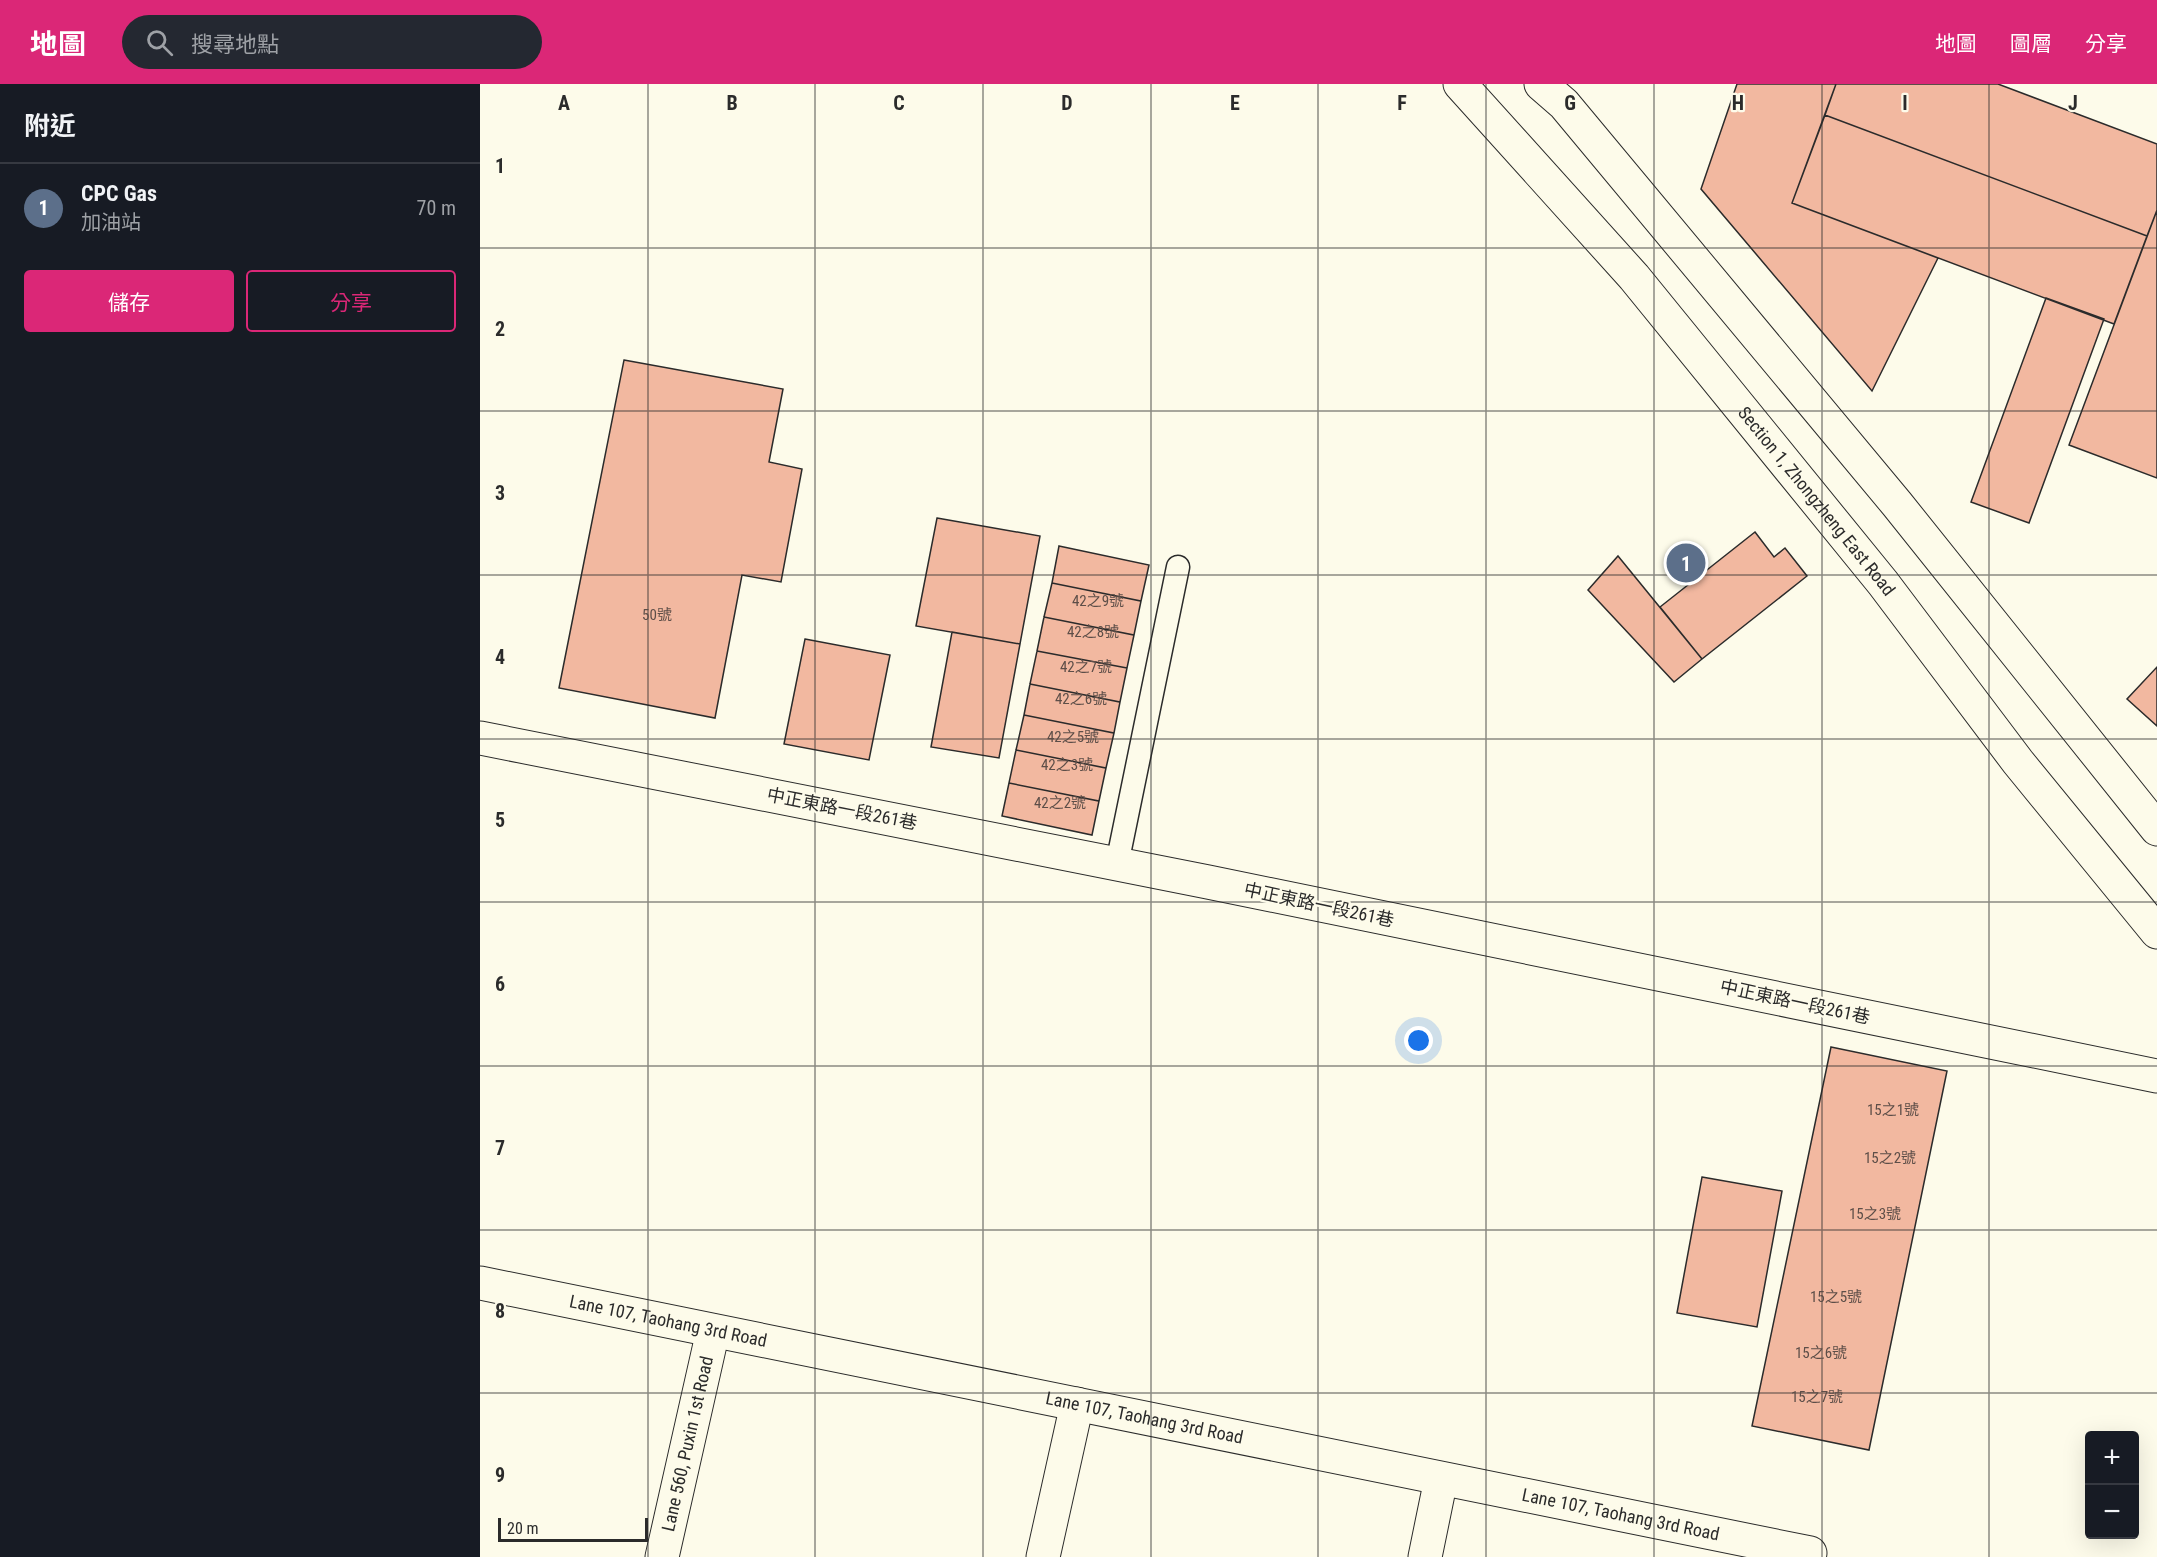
<!DOCTYPE html>
<html lang="zh-TW">
<meta charset="utf-8">
<style>
body{margin:0;font-family:"Roboto Condensed","Noto Sans TC",sans-serif;background:#242831;color:#f1f3f6}
.controls{position:absolute;right:18px;bottom:18px;display:grid;overflow:hidden;border-radius:6px;box-shadow:0 6px 24px #0002}
.controls button{width:54px;height:54px;display:grid;place-items:center;padding:0;border:0;border-bottom:2px solid #363941;background:#171b24;color:#f1f3f6;font:30px sans-serif}
.scale{position:absolute;left:18px;bottom:15px;width:150px;box-sizing:border-box;padding-left:6px;border:3px solid #2b2b2b;border-top:0;font-size:16px;line-height:21px;white-space:nowrap;color:#2b2b2b;-webkit-text-stroke:4px #fdfbea;paint-order:stroke}
.you{position:absolute;left:939px;top:957px;width:21px;height:21px;margin:-15px;border:4px solid #fff;border-radius:50%;background:#1a73e8;box-shadow:0 0 0 9px #1a73e833}
.badge{display:grid;place-items:center;width:39px;height:39px;border-radius:50%;background:#db2777;color:#fff;font-size:20px;font-weight:700}
.pin{position:absolute;translate:-50% -50%;border:3px solid #fff;box-shadow:0 2px 6px #0006}
.list{margin:0;padding:0;list-style:none}
h2{display:flex;justify-content:space-between;align-items:center;height:78px;margin:0;padding:0 24px;font-size:26px}
h2 small{font-size:20px;font-weight:400;color:#9ea1a6}
.list li{display:grid;grid-template-columns:39px 1fr auto;gap:18px;align-items:center;box-sizing:border-box;height:90px;padding:0 24px;border-top:2px solid #363941}
.list b{display:block;font-size:22px;white-space:nowrap}
.list p{margin:0;font-size:20px;white-space:nowrap;color:#9ea1a6}
.list em{font-size:20px;font-style:normal;color:#9ea1a6}
.actions{display:flex;gap:12px;padding:18px 24px}
.actions a{flex:1;padding:14px 0;border:2px solid #db2777;border-radius:6px;text-align:center;font-size:21px;color:#db2777}
.actions .main{background:#db2777;color:#fff}
.icon{flex:none;width:33px;height:33px;fill:none;stroke:currentColor;stroke-width:2;stroke-linecap:round;stroke-linejoin:round}
.map{position:relative;flex:none;width:1677px;height:1473px;overflow:hidden}
header{display:flex;align-items:center;gap:36px;box-sizing:border-box;height:84px;padding:0 30px;background:#db2777;color:#fff}
header strong{font-size:28px}
nav{display:flex;gap:33px;margin-inline-start:auto;font-size:21px}
.search{width:420px;height:54px;background:#242831;display:flex;align-items:center;gap:15px;box-sizing:border-box;padding:0 21px;border-radius:33px;color:#9ea1a6;font-size:22px}
main{display:flex}
aside{flex:1;background:#171b24}
.map>svg:first-child{display:block}
</style>
<header>
<strong>地圖</strong>
<div class="search"><svg class="icon" aria-label="search" viewBox="0 0 24 24"><circle cx="10" cy="10" r="6"/><path d="M15 15l6 6"/></svg>搜尋地點</div>
<nav><a>地圖</a><a>圖層</a><a>分享</a></nav>
</header>
<main>
<aside>
<h2>附近<small></small></h2>
<ul class="list">
<li><span class="badge" style="background:#5c6f8a">1</span><div><b>CPC Gas</b><p>加油站</p></div><em>70 m</em></li>
</ul>
<div class="actions"><a class="main">儲存</a><a>分享</a></div>
</aside>
<div class="map">
<svg width="1677" height="1473" viewBox="0 0 1677 1473">
<rect width="100%" height="100%" fill="#fdfbea"/>
<!-- building -->
<path fill="#f2b8a0" stroke="#2b2b2b" stroke-width="1.5" d="M 1257,0 L 1356,0 L 1312,119 L 1458,174 L 1392,307 L 1221,105 Z
M 1356,0 L 1518,0 L 1677,60 L 1677,126 L 1667,152 L 1345,31 Z
M 1345,31 L 1667,152 L 1634,240 L 1312,119 Z
M 1677,126 L 1677,394 L 1589,361 Z
M 1566,214 L 1624,235 L 1549,439 L 1491,418 Z
M 144,276 L 303,305 L 289,378 L 322,385 L 301,498 L 262,491 L 235,634 L 79,604 Z
M 457,434 L 560,452 L 540,560 L 436,542 Z
M 1275,448 L 1294,473 L 1305,464 L 1327,492 L 1222,575 L 1180,523 Z
M 579,462 L 669,481 L 661,517 L 572,499 Z
M 1138,472 L 1222,575 L 1194,598 L 1108,506 Z
M 572,499 L 661,517 L 654,551 L 564,533 Z
M 564,533 L 654,551 L 647,584 L 557,567 Z
M 472,548 L 540,560 L 519,674 L 451,663 Z
M 325,555 L 410,571 L 389,676 L 304,660 Z
M 557,567 L 647,584 L 640,618 L 550,600 Z
M 1677,583 L 1677,642 L 1647,615 Z
M 550,600 L 640,618 L 634,649 L 544,631 Z
M 544,631 L 634,649 L 626,684 L 536,666 Z
M 536,666 L 626,684 L 619,717 L 529,699 Z
M 529,699 L 619,717 L 612,751 L 522,732 Z
M 1351,963 L 1467,987 L 1389,1366 L 1272,1342 Z
M 1222,1093 L 1302,1107 L 1277,1243 L 1197,1229 Z"/>
<g fill="none" stroke-linecap="round" stroke-linejoin="round">
<!-- service casing -->
<g stroke="#2b2b2b" stroke-width="25">
<path id="service" d="M 637,780 L 698,483"/>
</g>
<!-- minor casing -->
<g stroke="#2b2b2b" stroke-width="35">
<g id="minor">
<path d="M 0,654 L 728,798 L 1677,992"/>
<path id="s1" d="M 0,1199 L 1330,1469 L 1329,1473"/>
<path id="s2" d="M 182,1473 L 233,1247"/>
<path d="M 563,1473 L 597,1320"/>
<path d="M 945,1473 L 961,1395"/>
</g>
</g>
<!-- secondary casing -->
<g stroke="#2b2b2b" stroke-width="35">
<g id="secondary">
<path id="s3" d="M 980,0 L 1154,193 L 1403,499 L 1538,678 L 1677,848"/>
<path d="M 1061,0 L 1084,20 L 1417,420 L 1677,745"/>
</g>
</g>
<!-- service -->
<use href="#service" stroke="#fdfbea" stroke-width="22"/>
<!-- minor -->
<use href="#minor" stroke="#fdfbea" stroke-width="33"/>
<!-- secondary -->
<use href="#secondary" stroke="#fdfbea" stroke-width="33"/>
</g>
<!-- grid -->
<path fill="none" stroke="#2b2b2b" stroke-width="1.5" stroke-opacity="0.55" d="M 168,0 L 168,1473M 335,0 L 335,1473M 503,0 L 503,1473M 671,0 L 671,1473M 838,0 L 838,1473M 1006,0 L 1006,1473M 1174,0 L 1174,1473M 1342,0 L 1342,1473M 1509,0 L 1509,1473M 0,164 L 1677,164M 0,327 L 1677,327M 0,491 L 1677,491M 0,655 L 1677,655M 0,818 L 1677,818M 0,982 L 1677,982M 0,1146 L 1677,1146M 0,1309 L 1677,1309"/>
<g text-anchor="middle" stroke-width="4.5" stroke-linejoin="round" paint-order="stroke">
<!-- number labels -->
<g font-size="15" fill="#5d4e48">
<text x="618" y="522">42之9號</text>
<text x="177" y="536">50號</text>
<text x="613" y="553">42之8號</text>
<text x="606" y="588">42之7號</text>
<text x="601" y="620">42之6號</text>
<text x="593" y="658">42之5號</text>
<text x="587" y="686">42之3號</text>
<text x="580" y="724">42之2號</text>
<text x="1413" y="1031">15之1號</text>
<text x="1410" y="1079">15之2號</text>
<text x="1395" y="1135">15之3號</text>
<text x="1356" y="1218">15之5號</text>
<text x="1341" y="1274">15之6號</text>
<text x="1337" y="1318">15之7號</text>
</g>
<!-- street labels -->
<g font-size="18" fill="#2b2b2b" stroke="#fdfbea">
<text dy="6" stroke="none"><textPath href="#s3" startOffset="549">Section 1, Zhongzheng East Road</textPath></text>
<text transform="translate(362 725) rotate(11)" y="6">中正東路一段261巷</text>
<text transform="translate(839 821) rotate(12)" y="6">中正東路一段261巷</text>
<text transform="translate(1315 918) rotate(12)" y="6">中正東路一段261巷</text>
<text dy="6" stroke="none"><textPath href="#s1" startOffset="192">Lane 107, Taohang 3rd Road</textPath></text>
<text dy="6" stroke="none"><textPath href="#s1" startOffset="678">Lane 107, Taohang 3rd Road</textPath></text>
<text dy="6" stroke="none"><textPath href="#s2" startOffset="116">Lane 560, Puxin 1st Road</textPath></text>
<text dy="6" stroke="none"><textPath href="#s1" startOffset="1164">Lane 107, Taohang 3rd Road</textPath></text>
</g>
</g>
<g font-size="20" text-anchor="middle" font-weight="bold" fill="#2b2b2b" stroke="#fdfbea" stroke-width="4.5" stroke-linejoin="round" paint-order="stroke">
<text x="84" y="26">A</text>
<text x="252" y="26">B</text>
<text x="419" y="26">C</text>
<text x="587" y="26">D</text>
<text x="755" y="26">E</text>
<text x="922" y="26">F</text>
<text x="1090" y="26">G</text>
<text x="1258" y="26">H</text>
<text x="1425" y="26">I</text>
<text x="1593" y="26">J</text>
<text x="20" y="89">1</text>
<text x="20" y="252">2</text>
<text x="20" y="416">3</text>
<text x="20" y="580">4</text>
<text x="20" y="743">5</text>
<text x="20" y="907">6</text>
<text x="20" y="1071">7</text>
<text x="20" y="1234">8</text>
<text x="20" y="1398">9</text>
</g>
</svg>
<div class="controls">
<button>+</button>
<button>−</button>
</div>
<div class="scale">20 m</div>
<div class="you"></div>
<div class="pin badge" style="left:1206px;top:479px;background:#5c6f8a">1</div>
</div>
</main>
